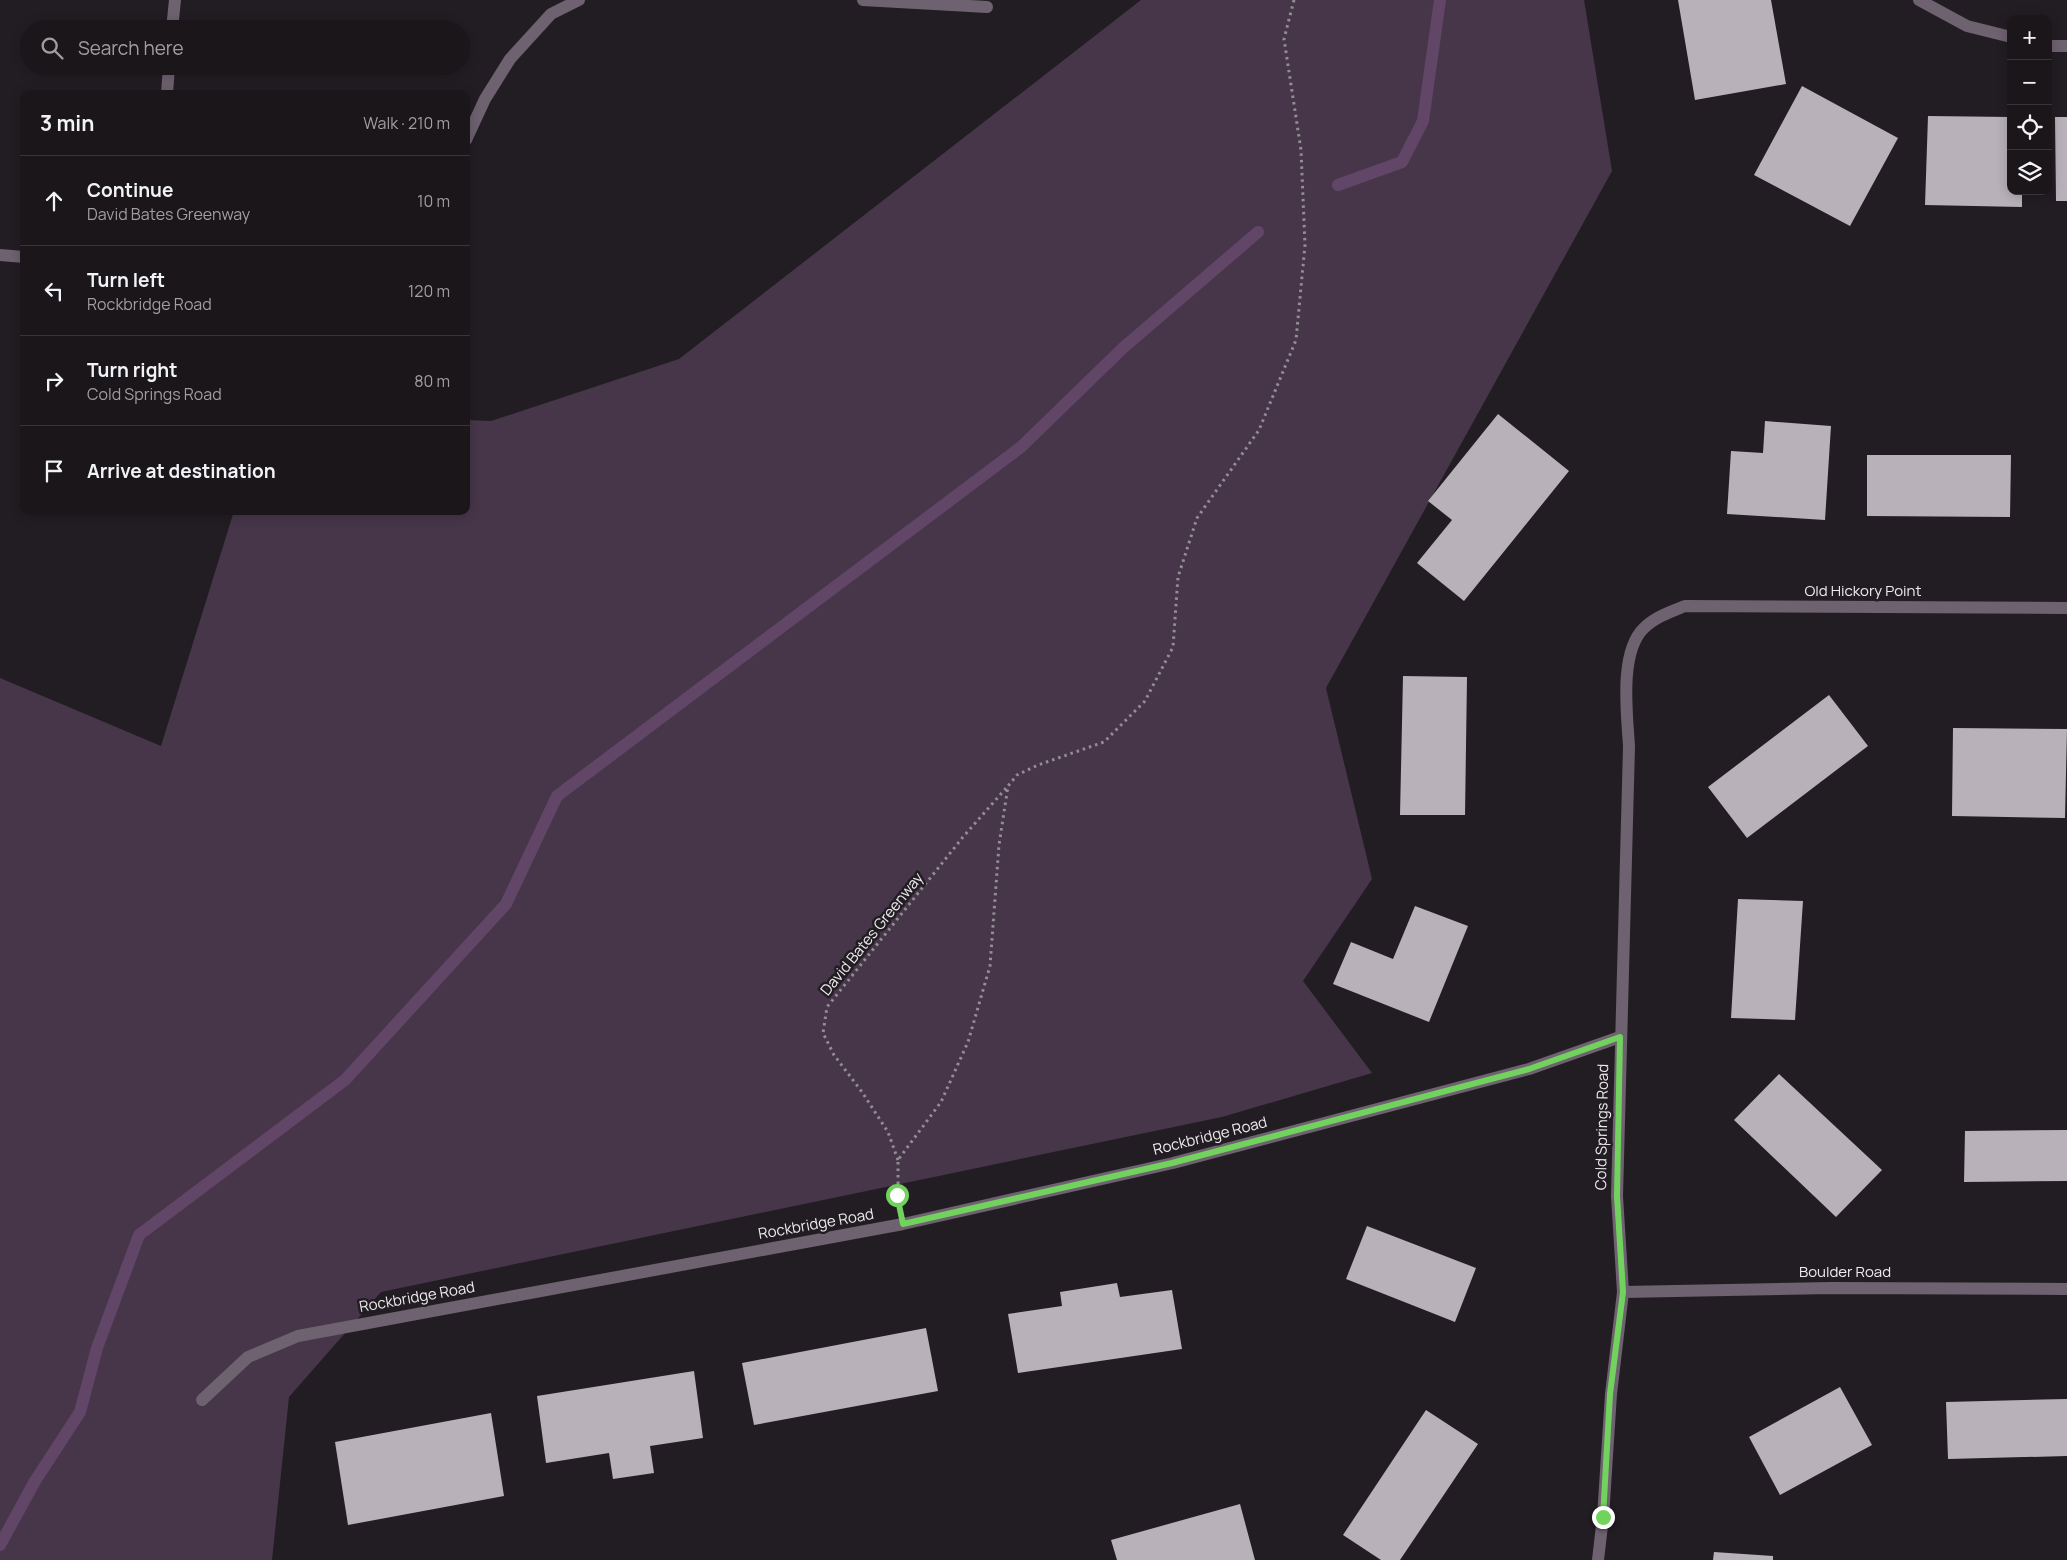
<!DOCTYPE html>
<meta charset="utf-8">
<style>
body{margin:0;font-family:Manrope,sans-serif;background:#231f23;color:#f1f3f6}
.controls{position:absolute;right:15px;top:15px;display:grid;overflow:hidden;border-radius:10px;box-shadow:0 2px 12px #0003}
.controls button{width:45px;height:45px;display:grid;place-items:center;padding:0;border:0;border-bottom:1px solid #383539;background:#1a161a;color:#f1f3f6;font:25px sans-serif}
.stop{position:absolute;width:15px;height:15px;margin:-11px;border:4px solid #71d35e;border-radius:50%;background:#fff}
.stop.end{background:#71d35e;border-color:#fff;box-shadow:0 1px 5px #0008}
.list{margin:0;padding:0;list-style:none}
h2{display:flex;justify-content:space-between;align-items:center;height:65px;margin:0;padding:0 20px;font-size:21px}
h2 small{font-size:16px;font-weight:400;color:#9f9fa2}
.list li{display:grid;grid-template-columns:32px 1fr auto;gap:15px;align-items:center;box-sizing:border-box;height:90px;padding:0 20px;border-top:1px solid #383539}
.list b{display:block;font-size:19px;white-space:nowrap}
.list p{margin:0;font-size:16px;white-space:nowrap;color:#9f9fa2}
.list em{font-size:16px;font-style:normal;color:#9f9fa2}
.icon{flex:none;width:28px;height:28px;fill:none;stroke:currentColor;stroke-width:2;stroke-linecap:round;stroke-linejoin:round}
.map{position:relative;flex:none;width:2067px;height:1560px;overflow:hidden}
.search{position:absolute;background:#1a161a;box-shadow:0 2px 12px #0003;left:20px;top:20px;width:450px;height:55px;display:flex;align-items:center;gap:12px;box-sizing:border-box;padding:0 18px;border-radius:28px;color:#9f9fa2;font-size:19px}
.panel{position:absolute;background:#1a161a;box-shadow:0 2px 12px #0003;left:20px;top:90px;width:450px;height:425px;border-radius:10px}
.map>svg:first-child{display:block}
</style>
<div class="map">
<svg width="2067" height="1560" viewBox="0 0 2067 1560">
<rect width="100%" height="100%" fill="#221d23"/>
<!-- green -->
<path fill="#47364a" d="M 1141,0 L 1584,0 L 1612,171 L 1326,688 L 1372,879 L 1303,981 L 1372,1073 L 1222,1117 L 381,1292 L 289,1397 L 272,1560 L 0,1560 L 0,678 L 161,746 L 234,511 L 466,511 L 466,420 L 491,421 L 679,359 Z"/>
<g fill="none" stroke-linecap="round" stroke-linejoin="round">
<!-- stream -->
<path stroke="#624668" stroke-width="12" d="M 1338,185 L 1402,162 L 1423,121 L 1440,0
M 0,1545 L 35,1481 L 80,1412 L 97,1348 L 139,1235 L 345,1080 L 506,904 L 557,796 L 1021,447 L 1123,348 L 1258,232"/>
</g>
<!-- building -->
<path fill="#b8b1b9" d="M 1678,0 L 1771,0 L 1786,84 L 1695,100 Z
M 1802,86 L 1898,138 L 1850,226 L 1754,175 Z
M 1928,116 L 2011,117 L 2011,191 L 2022,191 L 2022,207 L 1925,205 Z
M 2055,117 L 2067,117 L 2067,201 L 2056,201 Z
M 1498,414 L 1569,471 L 1464,601 L 1417,563 L 1452,520 L 1428,501 Z
M 1765,421 L 1831,426 L 1825,520 L 1727,514 L 1731,451 L 1763,453 Z
M 1867,455 L 2011,455 L 2010,517 L 1867,516 Z
M 1403,676 L 1467,677 L 1465,815 L 1400,815 Z
M 1829,695 L 1868,746 L 1747,838 L 1708,787 Z
M 1953,728 L 2067,729 L 2065,818 L 1952,816 Z
M 1738,899 L 1803,901 L 1795,1020 L 1731,1018 Z
M 1415,906 L 1468,926 L 1429,1022 L 1333,984 L 1351,942 L 1393,959 Z
M 1779,1074 L 1882,1170 L 1836,1217 L 1734,1120 Z
M 2067,1130 L 2067,1181 L 1964,1182 L 1965,1131 Z
M 1367,1226 L 1476,1268 L 1455,1322 L 1346,1279 Z
M 1117,1283 L 1120,1297 L 1172,1290 L 1182,1349 L 1018,1373 L 1008,1314 L 1062,1306 L 1060,1292 Z
M 926,1328 L 938,1391 L 754,1425 L 742,1363 Z
M 694,1371 L 703,1438 L 650,1446 L 654,1473 L 613,1479 L 609,1453 L 546,1463 L 537,1396 Z
M 1840,1387 L 1872,1445 L 1780,1495 L 1749,1437 Z
M 2067,1399 L 2067,1456 L 1948,1459 L 1946,1402 Z
M 1426,1410 L 1478,1444 L 1400,1560 L 1381,1560 L 1343,1535 Z
M 491,1413 L 504,1496 L 348,1525 L 335,1442 Z
M 1240,1504 L 1255,1560 L 1117,1560 L 1111,1540 Z
M 1714,1552 L 1773,1556 L 1773,1560 L 1713,1560 Z"/>
<g fill="none" stroke-linecap="round" stroke-linejoin="round">
<!-- path -->
<path stroke="#928e93" stroke-width="3" stroke-dasharray="2.5 4" stroke-linecap="butt" d="M 898,1160 L 888,1132 L 862,1092 L 834,1055 L 823,1033 L 827,1007 L 963,837 L 1007,787
M 898,1197 L 898,1160 L 941,1102 L 968,1042 L 990,966 L 999,845 L 1008,786 L 1017,775 L 1038,765 L 1104,742 L 1145,701 L 1173,647 L 1178,577 L 1197,518 L 1259,430 L 1296,340 L 1305,245 L 1301,150 L 1284,39 L 1294,0"/>
<!-- service -->
<path stroke="#6e6170" stroke-width="12" d="M 863,0 L 987,7
M 466,140 L 485,99 L 510,59 L 551,14 L 579,0"/>
<!-- minor -->
<path stroke="#6e6170" stroke-width="12" d="M 1919,0 L 1967,26 L 2011,37
M 172,29 L 175,0
M 2048,46 L 2067,46
M 167,94 L 169,66
M 0,255 L 24,257
M 1623,1292 L 1831,1288 L 2067,1289
M 202,1400 L 248,1357 L 298,1336 L 903,1224 L 1173,1163 L 1529,1069 L 1620,1037
M 1598,1560 L 1603,1517 L 1611,1394 L 1623,1292 L 1617,1196 L 1629,746 C 1627,714 1619,652 1644,628 C 1655,617 1670,612 1685,606 L 2067,608"/>
</g>
<g fill="none" stroke-linecap="round" stroke-linejoin="round">
<!-- route -->
<path stroke="#71d35e" stroke-width="6" d="M 897,1195 L 903,1224 L 1172,1163 L 1529,1069 L 1620,1037 L 1617,1196 L 1623,1292 L 1610,1394 L 1603,1517"/>
</g>
<g text-anchor="middle" stroke-width="5" stroke-linejoin="round" paint-order="stroke">
<!-- street labels -->
<g font-size="15" fill="#eeeaee" stroke="#221d23">
<text x="1863" y="596">Old Hickory Point</text>
<text transform="translate(872 934) rotate(-51)" y="5">David Bates Greenway</text>
<text transform="translate(1602 1127) rotate(-89)" y="5">Cold Springs Road</text>
<text transform="translate(1210 1136) rotate(-14)" y="5">Rockbridge Road</text>
<text transform="translate(816 1224) rotate(-10)" y="5">Rockbridge Road</text>
<text x="1845" y="1277">Boulder Road</text>
<text transform="translate(417 1297) rotate(-10)" y="5">Rockbridge Road</text>
</g>
</g>
</svg>
<div class="controls">
<button>+</button>
<button>−</button>
<button><svg class="icon" aria-label="locate" viewBox="0 0 24 24"><circle cx="12" cy="12" r="6"/><path d="M12 2v4M12 18v4M2 12h4M18 12h4"/></svg></button>
<button><svg class="icon" aria-label="layers" viewBox="0 0 24 24"><path d="M12 4l9 5-9 5-9-5zM3 14l9 5 9-5"/></svg></button>
</div>
<div class="stop" style="left:897px;top:1195px"></div>
<div class="stop end" style="left:1603px;top:1517px"></div>
<div class="search"><svg class="icon" aria-label="search" viewBox="0 0 24 24"><circle cx="10" cy="10" r="6"/><path d="M15 15l6 6"/></svg>Search here</div>
<section class="panel">
<h2>3 min<small>Walk · 210 m</small></h2>
<ul class="list">
<li><svg class="icon" aria-label="ahead" viewBox="0 0 24 24"><path d="M12 20V5M6 11l6-6 6 6"/></svg><div><b>Continue</b><p>David Bates Greenway</p></div><em>10 m</em></li>
<li><svg class="icon" aria-label="left" viewBox="0 0 24 24"><path d="M17 20v-9H6M10 6l-5 5 5 5"/></svg><div><b>Turn left</b><p>Rockbridge Road</p></div><em>120 m</em></li>
<li><svg class="icon" aria-label="right" viewBox="0 0 24 24"><path d="M7 20v-9h11M14 6l5 5-5 5"/></svg><div><b>Turn right</b><p>Cold Springs Road</p></div><em>80 m</em></li>
<li><svg class="icon" aria-label="arrive" viewBox="0 0 24 24"><path d="M6 21V4h12l-3 4 3 4H6"/></svg><div><b>Arrive at destination</b></div></li>
</ul>
</section>
</div>
